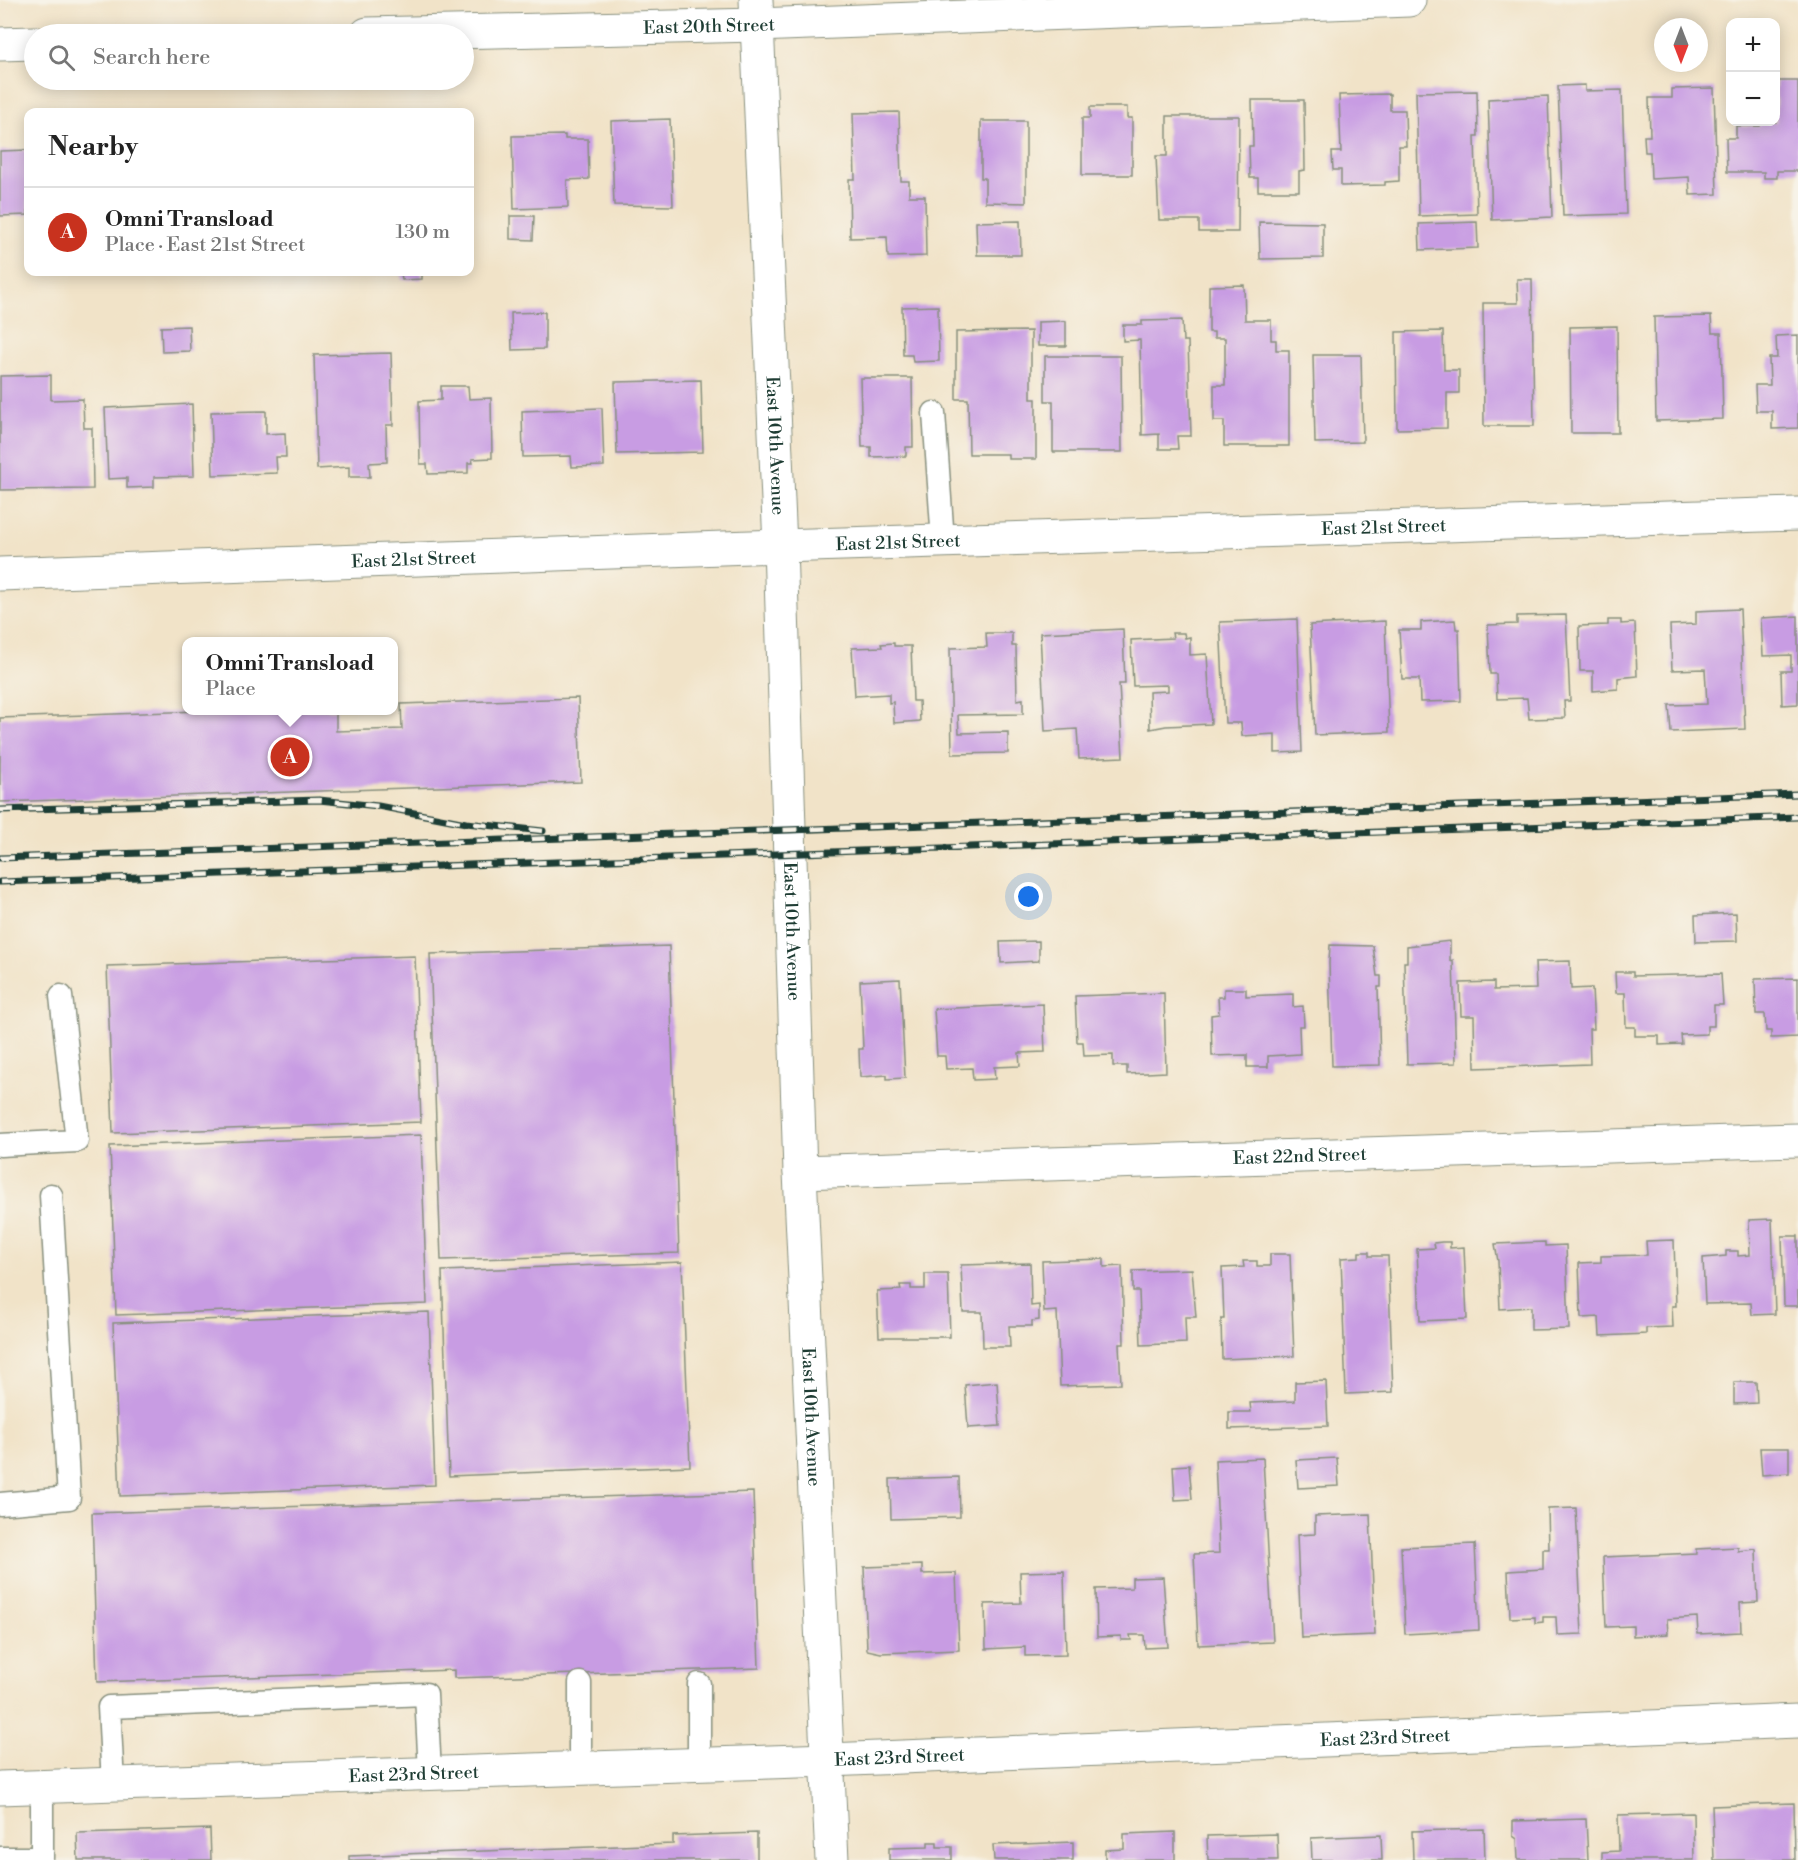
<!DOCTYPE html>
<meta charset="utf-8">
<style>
body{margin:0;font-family:"Libre Bodoni",serif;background:#f2f2f2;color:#222}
.controls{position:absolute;right:18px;top:18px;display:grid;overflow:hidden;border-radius:12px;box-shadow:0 3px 15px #0003}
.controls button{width:54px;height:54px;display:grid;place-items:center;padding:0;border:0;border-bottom:2px solid #e0e0e0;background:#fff;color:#222;font:30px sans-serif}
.compass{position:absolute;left:1654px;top:18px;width:54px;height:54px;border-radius:50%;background:#fff;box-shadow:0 3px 15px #0003;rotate:180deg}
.you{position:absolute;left:1029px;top:897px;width:21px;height:21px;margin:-15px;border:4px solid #fff;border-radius:50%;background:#1a73e8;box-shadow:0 0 0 9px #1a73e833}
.badge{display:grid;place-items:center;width:39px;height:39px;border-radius:50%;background:#c8321e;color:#fff;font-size:20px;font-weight:700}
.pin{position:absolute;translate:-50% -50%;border:3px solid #fff;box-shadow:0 2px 6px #0006}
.popup{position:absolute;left:182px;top:637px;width:216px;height:78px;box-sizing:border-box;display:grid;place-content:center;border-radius:12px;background:#fff;filter:drop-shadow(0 2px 4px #0005);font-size:20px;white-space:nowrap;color:#767676}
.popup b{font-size:22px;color:#222}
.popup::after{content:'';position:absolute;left:50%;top:100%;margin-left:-12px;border:12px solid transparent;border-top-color:#fff}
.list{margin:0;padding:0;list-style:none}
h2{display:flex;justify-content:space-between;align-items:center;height:78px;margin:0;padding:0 24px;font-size:26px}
h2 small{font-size:20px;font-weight:400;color:#767676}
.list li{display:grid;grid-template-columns:39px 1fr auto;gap:18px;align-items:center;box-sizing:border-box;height:90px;padding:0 24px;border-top:2px solid #e0e0e0}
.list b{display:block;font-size:22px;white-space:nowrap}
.list p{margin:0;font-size:20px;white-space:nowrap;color:#767676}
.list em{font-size:20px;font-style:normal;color:#767676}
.icon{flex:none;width:33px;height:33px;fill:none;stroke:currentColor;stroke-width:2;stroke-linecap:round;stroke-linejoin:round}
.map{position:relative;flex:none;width:1798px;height:1860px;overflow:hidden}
.search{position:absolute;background:#fff;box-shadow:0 3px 15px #0003;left:24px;top:24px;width:450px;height:66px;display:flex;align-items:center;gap:15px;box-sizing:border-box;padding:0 21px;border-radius:33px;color:#767676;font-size:22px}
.panel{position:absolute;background:#fff;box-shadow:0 3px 15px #0003;left:24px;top:108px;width:450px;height:168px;border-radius:12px}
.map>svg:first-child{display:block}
</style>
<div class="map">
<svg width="1798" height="1860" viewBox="0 0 1798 1860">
<rect width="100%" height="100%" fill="#f7f3e8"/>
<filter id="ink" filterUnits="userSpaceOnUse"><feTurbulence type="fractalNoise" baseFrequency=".0167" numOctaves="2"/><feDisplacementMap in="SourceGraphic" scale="12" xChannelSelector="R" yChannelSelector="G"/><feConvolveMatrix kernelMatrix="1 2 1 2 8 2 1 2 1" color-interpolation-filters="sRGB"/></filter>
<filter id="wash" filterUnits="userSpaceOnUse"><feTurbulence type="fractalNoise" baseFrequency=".008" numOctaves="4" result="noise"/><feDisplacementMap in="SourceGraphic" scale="24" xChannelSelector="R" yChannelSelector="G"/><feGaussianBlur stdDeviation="1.35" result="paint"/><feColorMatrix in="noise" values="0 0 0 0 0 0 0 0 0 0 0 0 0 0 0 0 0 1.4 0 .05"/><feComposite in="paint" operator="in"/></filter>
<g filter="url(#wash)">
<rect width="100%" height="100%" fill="#f1e3c8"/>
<g id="blocks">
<!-- building -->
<path fill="#c89ce3" d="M 1776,81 L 1798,81 L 1798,171 L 1777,171 L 1777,178 L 1764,178 L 1764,172 L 1727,172 L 1726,138 L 1736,138 L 1736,126 L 1760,126 L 1760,122 L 1776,122 Z
M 1585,85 L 1585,91 L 1622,90 L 1626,214 L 1563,216 L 1558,86 Z
M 1714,88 L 1717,194 L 1690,195 L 1689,177 L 1651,179 L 1650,152 L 1645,152 L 1644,136 L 1650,136 L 1649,98 L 1672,98 L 1672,89 Z
M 1477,91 L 1478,136 L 1475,136 L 1477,214 L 1419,216 L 1416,92 Z
M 1390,94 L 1390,110 L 1405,110 L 1406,146 L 1399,146 L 1399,181 L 1385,182 L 1385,185 L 1341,186 L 1341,170 L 1333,170 L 1332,152 L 1341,152 L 1339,95 Z
M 1548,96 L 1552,217 L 1492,220 L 1488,99 Z
M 1252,100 L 1304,100 L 1305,170 L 1299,171 L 1299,191 L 1258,191 L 1258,178 L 1250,178 L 1249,146 L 1253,146 Z
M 1090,107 L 1127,107 L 1127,118 L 1132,118 L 1132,175 L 1082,175 L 1082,118 L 1090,118 Z
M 899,112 L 901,181 L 909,181 L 909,196 L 925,196 L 926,256 L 888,257 L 887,237 L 850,238 L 849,179 L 855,179 L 853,113 Z
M 1167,116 L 1239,116 L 1238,232 L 1199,232 L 1199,220 L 1159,220 L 1156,156 L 1167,156 Z
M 670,119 L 673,206 L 614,205 L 611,121 Z
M 981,121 L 1026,121 L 1026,203 L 985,202 L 985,178 L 981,178 Z
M 565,135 L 565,139 L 588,139 L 589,179 L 567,180 L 568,207 L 514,209 L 512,136 Z
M 28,150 L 28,215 L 0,216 L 0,151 Z
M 510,216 L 534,216 L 533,240 L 510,239 Z
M 1020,221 L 1021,255 L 977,255 L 976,222 Z
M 1259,222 L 1323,223 L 1323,258 L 1260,259 Z
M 1477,222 L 1478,248 L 1420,250 L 1419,224 Z
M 401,272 L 422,272 L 422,279 L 402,280 Z
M 1517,279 L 1532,279 L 1534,426 L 1484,426 L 1483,303 L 1518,303 Z
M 1244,285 L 1245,320 L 1271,320 L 1271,340 L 1276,340 L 1276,350 L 1289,350 L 1289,446 L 1224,446 L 1224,421 L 1214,421 L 1214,385 L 1225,385 L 1225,338 L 1214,338 L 1214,332 L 1209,332 L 1209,286 Z
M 938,306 L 939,361 L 913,362 L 912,355 L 903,355 L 902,307 Z
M 545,312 L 545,349 L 512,350 L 511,313 Z
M 1711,316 L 1712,333 L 1721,333 L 1723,419 L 1656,421 L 1654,317 Z
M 1182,320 L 1183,341 L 1188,341 L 1191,436 L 1177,436 L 1178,449 L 1159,449 L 1159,434 L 1142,435 L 1140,340 L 1123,341 L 1123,325 L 1142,325 L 1142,321 Z
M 1066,321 L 1066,346 L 1038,346 L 1038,322 Z
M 189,326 L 190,351 L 162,352 L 161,327 Z
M 1617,326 L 1618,433 L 1571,433 L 1570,327 Z
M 1031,331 L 1031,399 L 1036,399 L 1036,459 L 1008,459 L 1008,454 L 969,454 L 968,399 L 956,399 L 956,332 Z
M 1443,331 L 1444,370 L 1459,370 L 1459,393 L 1447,393 L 1447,428 L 1397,429 L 1396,332 Z
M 1798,335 L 1798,428 L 1772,429 L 1772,411 L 1756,411 L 1755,385 L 1770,385 L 1769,358 L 1777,358 L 1776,336 Z
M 391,353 L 393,425 L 386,425 L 387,462 L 369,463 L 370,477 L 349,477 L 349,467 L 317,469 L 314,355 Z
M 1313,355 L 1361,355 L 1363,442 L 1315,443 Z
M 1045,356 L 1121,356 L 1122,452 L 1053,452 L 1053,401 L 1045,401 Z
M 51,375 L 51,400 L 83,399 L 84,428 L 92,428 L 93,489 L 0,490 L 0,376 Z
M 860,378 L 912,378 L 913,447 L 906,447 L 906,456 L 871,457 L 871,447 L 862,447 Z
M 701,380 L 703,452 L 617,454 L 615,382 Z
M 441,386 L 468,386 L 469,399 L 491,398 L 492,458 L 472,459 L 473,463 L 468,463 L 468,473 L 428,474 L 427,464 L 420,464 L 419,401 L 441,400 Z
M 192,404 L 194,476 L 154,477 L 154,487 L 127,488 L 127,478 L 108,479 L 105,408 Z
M 602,408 L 604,466 L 572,467 L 571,456 L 523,457 L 522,411 Z
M 266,411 L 266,434 L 285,433 L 286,457 L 276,457 L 277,473 L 213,475 L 211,412 Z
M 1740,609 L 1745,729 L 1671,732 L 1669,705 L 1707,704 L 1705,669 L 1672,670 L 1670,625 L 1696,624 L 1696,611 Z
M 1566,615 L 1570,701 L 1564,701 L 1565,718 L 1529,719 L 1527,698 L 1497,699 L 1496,674 L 1490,674 L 1488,625 L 1517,624 L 1517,616 Z
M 1798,616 L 1798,704 L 1782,705 L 1781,671 L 1791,671 L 1791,655 L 1763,656 L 1761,618 Z
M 1297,619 L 1302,752 L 1275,753 L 1275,734 L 1242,736 L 1241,723 L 1225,723 L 1220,622 Z
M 1455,620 L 1456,629 L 1459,629 L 1461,701 L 1420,702 L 1419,679 L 1402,679 L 1399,630 L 1421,630 L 1421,622 Z
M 1608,620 L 1621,620 L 1621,624 L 1635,623 L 1637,676 L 1618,678 L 1618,689 L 1593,691 L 1593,671 L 1580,671 L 1579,626 L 1608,625 Z
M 1385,621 L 1389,732 L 1315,735 L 1310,625 Z
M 1123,629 L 1125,684 L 1119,684 L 1123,757 L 1079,759 L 1077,729 L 1045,731 L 1040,633 Z
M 986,633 L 1012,633 L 1012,646 L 1016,646 L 1017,700 L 1023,699 L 1023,714 L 958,715 L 959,733 L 1008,732 L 1008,753 L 952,754 L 950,648 L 987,647 Z
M 1172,633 L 1184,633 L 1185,638 L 1190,637 L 1190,655 L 1207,654 L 1211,724 L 1166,726 L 1150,729 L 1149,692 L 1168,691 L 1168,685 L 1133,686 L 1131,640 L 1173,638 Z
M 894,643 L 894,646 L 911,646 L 913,701 L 919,701 L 920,721 L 894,723 L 893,702 L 889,703 L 889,694 L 855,696 L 852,648 L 882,647 L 881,644 Z
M 578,698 L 581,782 L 0,802 L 0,718 L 228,710 L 336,710 L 336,731 L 402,729 L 401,704 Z
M 1736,913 L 1737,941 L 1696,942 L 1695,915 Z
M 1039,941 L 1039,961 L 1001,963 L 1000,942 Z
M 1450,941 L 1450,961 L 1453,960 L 1456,1063 L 1407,1064 L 1404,962 L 1407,962 L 1407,946 Z
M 1330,945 L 1373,946 L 1377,976 L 1381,976 L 1381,987 L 1378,987 L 1380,1065 L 1332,1066 L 1329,963 Z
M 669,946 L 679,1253 L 441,1260 L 430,954 Z
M 415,956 L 421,1122 L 113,1133 L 107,966 Z
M 1570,961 L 1571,989 L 1592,988 L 1594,1029 L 1589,1029 L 1590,1064 L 1475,1068 L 1474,1016 L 1461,1016 L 1460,983 L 1494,982 L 1494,990 L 1536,989 L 1535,962 Z
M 1615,972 L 1633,972 L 1633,976 L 1721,974 L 1723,1005 L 1714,1005 L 1714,1026 L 1707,1026 L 1707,1034 L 1681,1035 L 1682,1044 L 1659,1045 L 1659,1036 L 1635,1036 L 1635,1027 L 1626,1027 L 1625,993 L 1616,993 Z
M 1798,978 L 1798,1037 L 1771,1038 L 1771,1031 L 1766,1031 L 1765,1014 L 1756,1014 L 1755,979 Z
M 900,979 L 905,1078 L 887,1079 L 887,1075 L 860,1077 L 859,1049 L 863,1049 L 860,981 Z
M 1224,989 L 1246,989 L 1246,996 L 1293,994 L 1293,1007 L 1303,1006 L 1304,1026 L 1299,1026 L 1300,1054 L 1268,1056 L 1268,1067 L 1247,1067 L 1247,1055 L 1212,1056 L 1211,1015 L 1219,1014 L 1218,997 L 1224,997 Z
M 1164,993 L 1166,1072 L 1127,1074 L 1127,1066 L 1113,1066 L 1113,1055 L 1084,1056 L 1083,1042 L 1077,1042 L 1075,996 Z
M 1043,1004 L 1045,1052 L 1019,1053 L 1020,1066 L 994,1067 L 995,1079 L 973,1080 L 972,1068 L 946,1069 L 945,1056 L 937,1056 L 934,1009 Z
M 421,1135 L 427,1304 L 116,1315 L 110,1146 Z
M 1772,1219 L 1775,1314 L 1752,1315 L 1751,1303 L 1705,1304 L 1703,1258 L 1726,1256 L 1726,1251 L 1738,1251 L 1738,1256 L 1750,1255 L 1749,1220 Z
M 1782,1236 L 1798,1236 L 1798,1306 L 1784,1306 Z
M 1674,1240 L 1676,1306 L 1672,1306 L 1673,1327 L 1646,1328 L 1646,1334 L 1600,1336 L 1599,1317 L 1581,1318 L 1579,1263 L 1601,1262 L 1601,1256 L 1647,1255 L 1646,1241 Z
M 1442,1242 L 1450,1242 L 1450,1248 L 1464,1247 L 1467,1319 L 1420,1321 L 1417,1249 L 1435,1248 L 1434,1243 Z
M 1545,1242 L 1545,1246 L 1566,1245 L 1569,1329 L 1531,1330 L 1531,1307 L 1500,1309 L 1498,1261 L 1495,1244 Z
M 1359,1252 L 1369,1252 L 1369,1256 L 1388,1256 L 1393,1392 L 1346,1394 L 1341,1258 L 1359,1257 Z
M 1270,1254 L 1290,1254 L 1294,1356 L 1222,1359 L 1221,1319 L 1224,1319 L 1222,1268 L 1244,1267 L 1243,1261 L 1257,1261 L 1257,1266 L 1270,1266 Z
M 1104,1259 L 1104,1267 L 1122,1266 L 1124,1344 L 1119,1344 L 1121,1384 L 1060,1386 L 1057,1311 L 1044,1312 L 1042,1261 Z
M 682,1262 L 690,1466 L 449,1476 L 442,1271 Z
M 1030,1263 L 1031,1306 L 1039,1305 L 1039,1320 L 1032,1321 L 1032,1326 L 1009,1326 L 1010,1347 L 983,1347 L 982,1312 L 963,1312 L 961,1265 Z
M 1192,1269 L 1196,1317 L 1185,1317 L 1186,1343 L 1141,1345 L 1139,1291 L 1133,1291 L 1133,1271 Z
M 925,1274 L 948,1274 L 950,1337 L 879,1337 L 877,1291 L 901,1290 L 900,1285 L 911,1285 L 911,1289 L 925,1289 Z
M 429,1312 L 435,1485 L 120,1496 L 113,1323 Z
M 1326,1381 L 1328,1426 L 1229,1429 L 1229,1412 L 1251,1412 L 1250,1403 L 1295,1401 L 1295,1382 Z
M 997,1382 L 1000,1426 L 968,1428 L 965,1385 Z
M 1734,1382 L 1756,1382 L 1757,1403 L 1734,1404 Z
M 1760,1448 L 1789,1448 L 1789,1473 L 1762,1475 Z
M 1263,1458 L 1273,1642 L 1198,1645 L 1194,1554 L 1219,1553 L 1215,1460 Z
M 1337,1458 L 1339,1486 L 1298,1488 L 1296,1460 Z
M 1189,1465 L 1192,1499 L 1175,1500 L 1173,1466 Z
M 959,1477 L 960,1517 L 891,1519 L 890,1479 Z
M 753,1492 L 759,1668 L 454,1678 L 454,1670 L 97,1682 L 92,1513 Z
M 1576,1508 L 1582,1634 L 1557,1635 L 1556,1617 L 1543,1617 L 1543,1622 L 1535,1623 L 1535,1617 L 1510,1618 L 1508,1571 L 1543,1569 L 1543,1549 L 1549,1549 L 1548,1509 Z
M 1370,1514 L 1375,1635 L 1301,1638 L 1297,1535 L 1315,1534 L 1315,1516 Z
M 1475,1544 L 1479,1630 L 1405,1634 L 1401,1547 Z
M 1738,1547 L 1738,1551 L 1756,1549 L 1758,1602 L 1740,1603 L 1741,1632 L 1698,1634 L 1697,1617 L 1667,1619 L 1668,1634 L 1633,1636 L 1633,1626 L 1606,1627 L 1603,1557 L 1696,1553 L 1696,1549 Z
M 922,1565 L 922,1574 L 956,1573 L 959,1650 L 881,1653 L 867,1650 L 864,1567 Z
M 1064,1571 L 1066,1655 L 1025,1656 L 1025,1647 L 986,1649 L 985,1604 L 1021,1603 L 1020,1572 Z
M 1163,1577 L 1168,1647 L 1145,1648 L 1144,1635 L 1130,1635 L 1131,1640 L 1121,1640 L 1121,1636 L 1097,1637 L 1096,1589 L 1132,1588 L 1132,1578 Z
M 1794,1803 L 1795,1860 L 1714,1860 L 1712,1806 Z
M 1693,1813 L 1694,1860 L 1602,1860 L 1602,1852 L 1619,1851 L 1618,1815 Z
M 1586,1819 L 1588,1860 L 1518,1860 L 1517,1839 L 1513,1836 L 1513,1821 Z
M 210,1829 L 211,1860 L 78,1860 L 77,1833 Z
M 1484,1829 L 1485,1860 L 1413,1860 L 1412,1831 Z
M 1175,1832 L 1175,1860 L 1105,1860 L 1105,1850 L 1124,1849 L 1124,1834 Z
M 757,1833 L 757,1860 L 349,1860 L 349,1856 L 673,1844 L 673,1836 Z
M 1277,1834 L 1278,1860 L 1208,1860 L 1207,1836 Z
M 1381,1835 L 1382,1860 L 1312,1860 L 1311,1838 Z
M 928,1842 L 937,1842 L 937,1847 L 952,1847 L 952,1860 L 889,1860 L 889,1848 L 928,1847 Z
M 1073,1842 L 1073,1860 L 994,1860 L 993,1845 Z"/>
</g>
</g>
<g filter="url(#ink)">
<use href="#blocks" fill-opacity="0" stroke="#88907e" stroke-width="1.5"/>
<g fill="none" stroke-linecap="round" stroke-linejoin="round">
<!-- service casing -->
<g stroke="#88907e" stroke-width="25">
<path id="service" d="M 934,413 L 943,541
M 0,1145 L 77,1141 L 61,996
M 0,1504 L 69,1498 L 51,1195
M 580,1683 L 580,1768
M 699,1684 L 699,1764
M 113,1784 L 109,1707 L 426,1694 L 430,1773
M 0,1858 L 42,1858 L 42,1786"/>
</g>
<!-- minor casing -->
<g stroke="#88907e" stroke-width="35">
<g id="minor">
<path id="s1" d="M 367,34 L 757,25 L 1409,0"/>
<path d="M 0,44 L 34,43"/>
<path id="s2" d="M 0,574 L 780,546"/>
<path id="s3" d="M 800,1172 L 1798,1140"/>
<path id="s4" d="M 0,1788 L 828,1760 L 1798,1721"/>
</g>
</g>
<!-- tertiary casing -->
<g stroke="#88907e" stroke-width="35">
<g id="tertiary">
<path id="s5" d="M 756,0 L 780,546 L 800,1172 L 832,1860"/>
<path id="s6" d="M 780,546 L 1798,514"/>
</g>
</g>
<!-- service -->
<use href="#service" stroke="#fff" stroke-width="22"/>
<!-- minor -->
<use href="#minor" stroke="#fff" stroke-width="33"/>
<!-- tertiary -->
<use href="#tertiary" stroke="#fff" stroke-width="33"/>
<!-- rail casing -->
<g stroke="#1f3d34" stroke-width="7">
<path id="rail" d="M 0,810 L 319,800 L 378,806 L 466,823 L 543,831
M 0,858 L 1798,794
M 0,882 L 1798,817"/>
</g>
<!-- rail -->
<use href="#rail" stroke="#f7f3e8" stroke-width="4.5" stroke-dasharray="14" stroke-linecap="butt"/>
</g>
</g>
<g text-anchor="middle" stroke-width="4.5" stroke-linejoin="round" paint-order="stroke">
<!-- street labels -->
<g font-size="18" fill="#1f3d34" stroke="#f7f3e8">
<text dy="6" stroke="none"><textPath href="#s1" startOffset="342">East 20th Street</textPath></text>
<text dy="6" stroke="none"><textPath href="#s5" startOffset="446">East 10th Avenue</textPath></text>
<text dy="6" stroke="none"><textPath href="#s6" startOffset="604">East 21st Street</textPath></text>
<text dy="6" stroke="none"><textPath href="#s6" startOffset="118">East 21st Street</textPath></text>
<text dy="6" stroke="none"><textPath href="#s2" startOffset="414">East 21st Street</textPath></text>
<text dy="6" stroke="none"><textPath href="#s5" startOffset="932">East 10th Avenue</textPath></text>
<text dy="6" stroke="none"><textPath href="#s3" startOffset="500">East 22nd Street</textPath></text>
<text dy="6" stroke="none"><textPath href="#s5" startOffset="1418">East 10th Avenue</textPath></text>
<text dy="6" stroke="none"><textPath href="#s4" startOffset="1386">East 23rd Street</textPath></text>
<text dy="6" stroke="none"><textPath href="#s4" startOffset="900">East 23rd Street</textPath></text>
<text dy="6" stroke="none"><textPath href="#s4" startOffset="414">East 23rd Street</textPath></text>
</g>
</g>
</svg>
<div class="controls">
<button>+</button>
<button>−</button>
</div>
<svg class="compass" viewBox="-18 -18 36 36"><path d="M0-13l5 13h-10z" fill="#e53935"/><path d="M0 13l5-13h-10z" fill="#767676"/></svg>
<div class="you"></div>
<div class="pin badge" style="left:290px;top:757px">A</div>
<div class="popup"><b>Omni Transload</b>Place</div>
<div class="search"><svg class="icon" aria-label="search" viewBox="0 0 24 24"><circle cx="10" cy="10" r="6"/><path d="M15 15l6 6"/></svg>Search here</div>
<section class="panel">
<h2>Nearby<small></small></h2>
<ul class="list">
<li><span class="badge">A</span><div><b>Omni Transload</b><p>Place · East 21st Street</p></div><em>130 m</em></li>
</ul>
</section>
</div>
